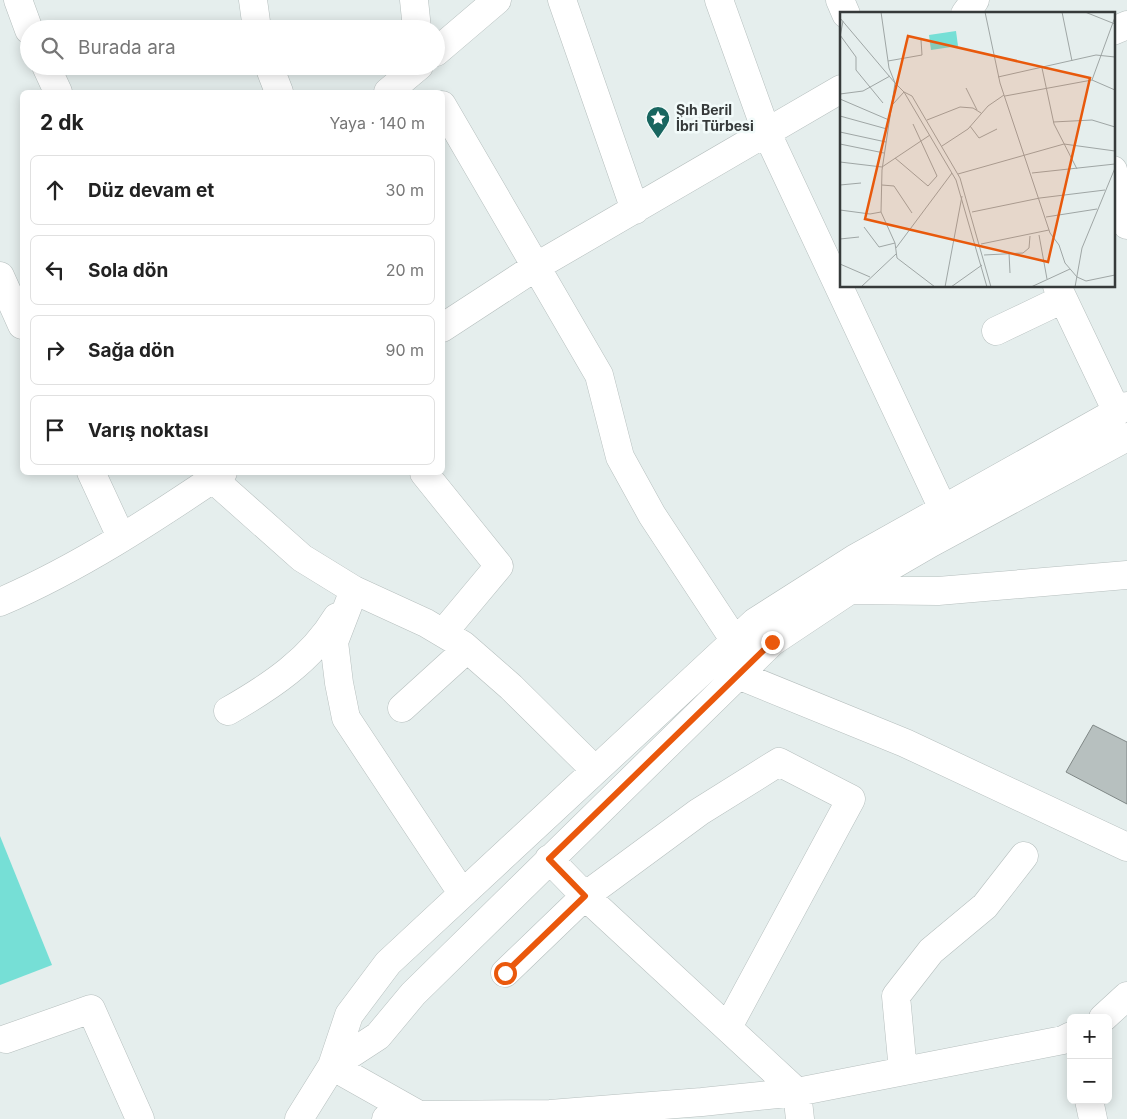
<!DOCTYPE html>
<html lang="tr">
<meta charset="utf-8">
<style>
body{margin:0;font-family:Inter,sans-serif;background:#f6f6f6;color:#222}
.controls{position:absolute;right:15px;bottom:15px;display:grid;overflow:hidden;border-radius:8px;box-shadow:0 2px 12px #0003}
.controls button{width:45px;height:45px;display:grid;place-items:center;padding:0;border:0;border-bottom:1px solid #e0e0e0;background:#fff;color:#222;font:25px sans-serif}
.stop{position:absolute;width:15px;height:15px;margin:-11px;border:4px solid #ea580c;border-radius:50%;background:#fff}
.stop.end{background:#ea580c;border-color:#fff;box-shadow:0 1px 5px #0008}
.list{margin:0;padding:0;list-style:none}
h2{display:flex;justify-content:space-between;align-items:center;height:65px;margin:0;padding:0 20px;font-size:21px}
h2 small{font-size:16px;font-weight:400;color:#767676}
.list li{display:grid;grid-template-columns:32px 1fr auto;gap:15px;align-items:center;box-sizing:border-box;height:70px;margin:0 10px 10px;padding:0 10px;border:1px solid #e0e0e0;border-radius:8px}
.list b{display:block;font-size:19px;white-space:nowrap}
.list em{font-size:16px;font-style:normal;color:#767676}
.icon{flex:none;width:28px;height:28px;fill:none;stroke:currentColor;stroke-width:2;stroke-linecap:round;stroke-linejoin:round}
.map{position:relative;flex:none;width:1127px;height:1119px;overflow:hidden}
.search{position:absolute;background:#fff;box-shadow:0 2px 12px #0003;left:20px;top:20px;width:425px;height:55px;display:flex;align-items:center;gap:12px;box-sizing:border-box;padding:0 18px;border-radius:28px;color:#767676;font-size:19px}
.panel{position:absolute;background:#fff;box-shadow:0 2px 12px #0003;left:20px;top:90px;width:425px;height:385px;border-radius:8px}
.map>svg:first-child{display:block}
</style>
<div class="map">
<svg width="1127" height="1119" viewBox="0 0 1127 1119">
<rect width="100%" height="100%" fill="#e5eeed"/>
<!-- grass -->
<path fill="#76dfd6" d="M 0,836 L 52,965 L 0,985 Z"/>
<!-- building -->
<path fill="#b7c0bf" stroke="#7f8786" d="M 1093,725 L 1127,742 L 1127,804 L 1066,772 Z"/>
<g fill="none" stroke-linecap="round" stroke-linejoin="round">
<!-- minor casing -->
<g stroke="#b6bfbe" stroke-width="29">
<path id="minor" d="M 18,0 L 29,30
M 253,0 L 257,29
M 414,0 L 417,29
M 562,0 L 635,210
M 719,0 L 766,131 L 943,509
M 840,0 L 846,14
M 965,14 L 975,0
M 1113,31 L 1127,25
M 436,52 L 497,0
M 46,66 L 58,92
M 269,66 L 279,92
M 388,92 L 419,66
M 442,105 L 599,375 L 620,457 L 652,515 L 735,641
M 1113,170 L 1127,225
M 0,276 L 22,325
M 1057,286 L 1117,412
M 442,328 L 537,266 L 841,89
M 996,331 L 1063,299
M 91,472 L 121,537
M 424,473 L 499,566 L 443,633
M 213,479 L 302,558 L 354,590 L 426,623 L 463,645 L 511,687 L 595,770
M 354,590 L 334,642 L 339,683 L 346,718 L 462,893
M 850,590 L 938,591 L 1127,575
M 0,602 C 79,568 152,520 223,472
M 738,675 L 905,743 L 1127,847
M 402,708 L 467,649
M 228,711 C 270,687 311,660 337,617
M 549,859 L 585,896 L 797,1092 L 800,1119
M 505,973 L 585,896 L 699,812 L 779,762 L 851,799 L 728,1027
M 1103,1018 L 1127,996
M 6,1039 L 91,1009 L 140,1119
M 903,1071 L 896,996 L 931,951 L 985,906 L 1024,856
M 1089,1100 L 1093,1119
M 419,1115 L 332,1066 L 349,1015 L 388,963 L 755,622 L 854,559 L 1127,406
M 299,1119 L 332,1066 L 378,1036 L 413,994 L 772,642 L 850,590 L 931,543 L 1127,437
M 386,1119 L 419,1115 L 550,1114 L 702,1102 L 797,1092 L 1063,1040 L 1071,1036"/>
</g>
<!-- minor -->
<use href="#minor" stroke="#fff" stroke-width="28"/>
</g>
<g fill="none" stroke-linecap="round" stroke-linejoin="round">
<!-- route -->
<path stroke="#ea580c" stroke-width="6" d="M 505,973 L 585,896 L 549,859 L 772,642"/>
</g>
<!-- icons -->
<defs>
<g id="sight-pin" transform="scale(1.25)"><path d="M0 17L-7.5 6A9.5 9.5 0 1 1 7.5 6Z" fill="#196660" stroke="#f2fbfa"/><path d="M0-6L1.8-2.2L6-1.7L2.9 1.2L3.7 5.4L0 3.3L-3.7 5.4L-2.9 1.2L-6-1.7L-1.8-2.2Z" fill="#fff"/></g>
</defs>
<g fill-rule="evenodd">
<use href="#sight-pin" x="658" y="118"/>
</g>
<g text-anchor="middle" stroke-width="5" stroke-linejoin="round" paint-order="stroke">
<!-- poi labels -->
<g font-size="14" font-weight="bold" fill="#363a3a" stroke="#f2fbfa" text-anchor="start">
<text x="676" y="115">Şıh Beril<tspan x="676" dy="16">İbri Türbesi</tspan></text>
</g>
</g>
<!-- overview -->
<g transform="translate(840 12)">
<rect width="275" height="275" fill="#e5eeed"/>
<path d="M 116,19 L 118,34 L 91,38 L 89,23 Z" fill="#76dfd6"/>
<path fill="none" stroke="#9fa6a5" stroke-width="1" d="M 41,0 L 49,56 L 55,71 L 64,80 L 116,168 L 147,275M 145,0 L 160,71 L 210,221 L 219,233 L 225,251 L 237,265 L 246,269 L 275,263M 222,0 L 232,49M 245,0 L 275,12M 0,6 L 55,71 L 42,158 L 41,200 L 55,231 L 57,246 L 95,275M 0,23 L 16,45 L 16,58 L 43,91M 0,25 L 3,9M 48,49 L 82,43 L 81,28M 202,56 L 214,112 L 237,157M 158,65 L 256,43 L 275,45M 252,68 L 275,5M 126,76 L 137,98M 0,82 L 23,79 L 50,64M 165,84 L 252,68 L 275,78M 0,87 L 49,108M 53,92 L 64,80 L 72,84 L 120,166 L 151,275M 0,104 L 47,117M 87,108 L 120,95 L 133,96 L 141,101M 213,110 L 252,108 L 275,115M 130,114 L 139,126 L 157,117M 0,120 L 46,130M 0,132 L 44,141M 102,134 L 128,117 L 148,94 L 164,83M 55,146 L 88,174 L 97,164 L 73,112M 0,150 L 42,155 L 90,123M 192,161 L 275,152M 118,162 L 224,132 L 275,139M 0,173 L 21,171M 42,173 L 54,174 L 72,201M 0,198 L 30,202 L 41,200M 132,200 L 200,186 L 265,178M 206,205 L 257,197M 24,215 L 39,235 L 55,231M 199,223 L 207,267M 0,227 L 19,225M 141,232 L 209,218M 56,236 L 112,161M 169,241 L 170,261M 144,243 L 183,241 L 189,236 L 190,224M 0,252 L 30,265M 21,275 L 56,242M 105,275 L 122,184M 111,275 L 142,253M 191,275 L 230,257M 235,275 L 242,236 L 275,156"/>
<path fill="#e8590c" fill-opacity="0.15" stroke="#e8590c" stroke-width="2.5" d="M 68,24 L 250,66 L 208,250 L 25,207 Z"/>
<rect width="275" height="275" fill="none" stroke="#363a3a" stroke-width="2.5"/>
</g>
</svg>
<div class="controls">
<button>+</button>
<button>−</button>
</div>
<div class="stop" style="left:505px;top:973px"></div>
<div class="stop end" style="left:772px;top:642px"></div>
<div class="search"><svg class="icon" aria-label="search" viewBox="0 0 24 24"><circle cx="10" cy="10" r="6"/><path d="M15 15l6 6"/></svg>Burada ara</div>
<section class="panel">
<h2>2 dk<small>Yaya · 140 m</small></h2>
<ul class="list">
<li><svg class="icon" aria-label="ahead" viewBox="0 0 24 24"><path d="M12 20V5M6 11l6-6 6 6"/></svg><div><b>Düz devam et</b></div><em>30 m</em></li>
<li><svg class="icon" aria-label="left" viewBox="0 0 24 24"><path d="M17 20v-9H6M10 6l-5 5 5 5"/></svg><div><b>Sola dön</b></div><em>20 m</em></li>
<li><svg class="icon" aria-label="right" viewBox="0 0 24 24"><path d="M7 20v-9h11M14 6l5 5-5 5"/></svg><div><b>Sağa dön</b></div><em>90 m</em></li>
<li><svg class="icon" aria-label="arrive" viewBox="0 0 24 24"><path d="M6 21V4h12l-3 4 3 4H6"/></svg><div><b>Varış noktası</b></div></li>
</ul>
</section>
</div>
